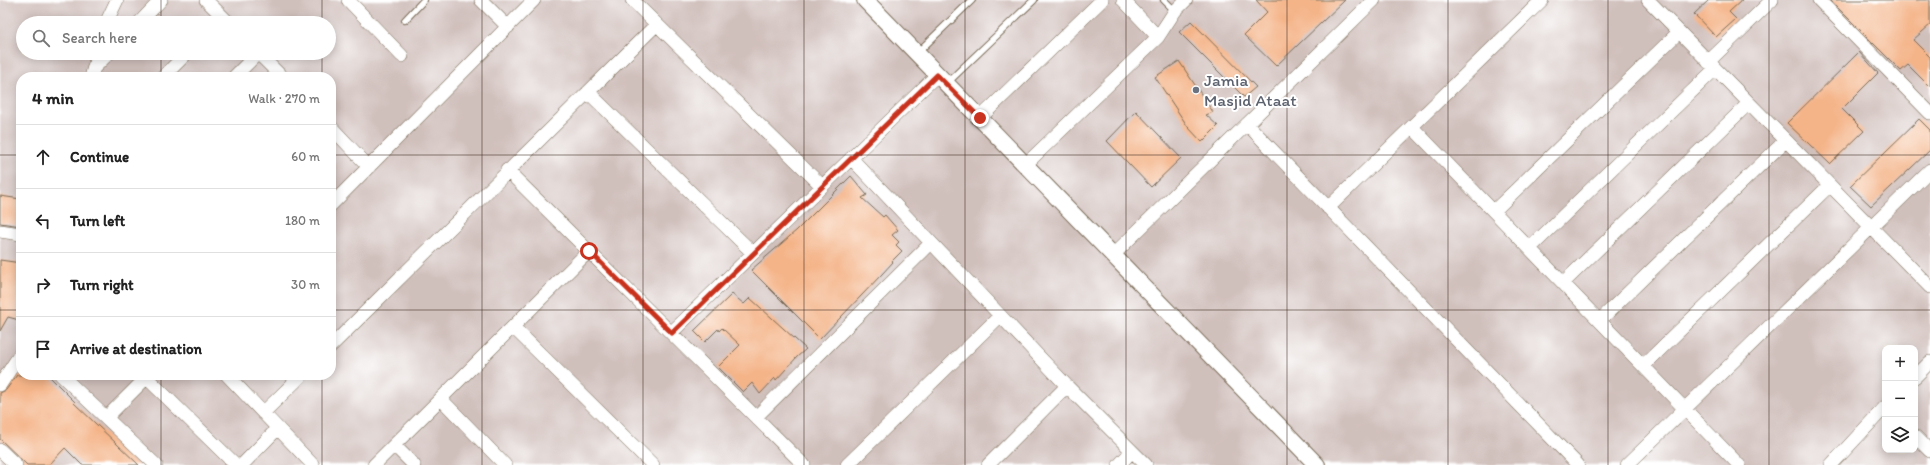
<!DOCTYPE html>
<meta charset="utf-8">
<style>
body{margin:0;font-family:Itim,sans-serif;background:#f2f2f2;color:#222}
.controls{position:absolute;right:12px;bottom:12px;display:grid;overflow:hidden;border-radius:8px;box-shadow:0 2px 10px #0003}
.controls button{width:36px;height:36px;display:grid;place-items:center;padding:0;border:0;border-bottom:1px solid #e0e0e0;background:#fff;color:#222;font:20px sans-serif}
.stop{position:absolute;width:12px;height:12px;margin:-9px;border:3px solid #c8321e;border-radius:50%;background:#fff}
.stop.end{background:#c8321e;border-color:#fff;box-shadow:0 1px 4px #0008}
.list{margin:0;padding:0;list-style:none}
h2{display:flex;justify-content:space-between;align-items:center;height:52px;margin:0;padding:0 16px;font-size:17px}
h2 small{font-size:13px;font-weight:400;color:#767676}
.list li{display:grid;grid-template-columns:26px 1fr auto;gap:12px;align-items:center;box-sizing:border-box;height:64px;padding:0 16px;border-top:1px solid #e0e0e0}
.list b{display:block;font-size:15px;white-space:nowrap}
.list em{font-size:13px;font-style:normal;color:#767676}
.icon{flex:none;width:22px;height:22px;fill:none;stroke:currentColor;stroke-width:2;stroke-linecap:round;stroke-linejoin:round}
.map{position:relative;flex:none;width:1930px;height:465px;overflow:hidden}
.search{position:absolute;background:#fff;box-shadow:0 2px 10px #0003;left:16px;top:16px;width:320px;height:44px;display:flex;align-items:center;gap:10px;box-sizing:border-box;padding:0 14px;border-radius:22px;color:#767676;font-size:15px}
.panel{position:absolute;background:#fff;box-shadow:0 2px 10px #0003;left:16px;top:72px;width:320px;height:308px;border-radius:16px}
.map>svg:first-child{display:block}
</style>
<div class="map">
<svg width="1930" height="465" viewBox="0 0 1930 465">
<rect width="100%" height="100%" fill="#fff"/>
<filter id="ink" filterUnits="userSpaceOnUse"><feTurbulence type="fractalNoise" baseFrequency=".025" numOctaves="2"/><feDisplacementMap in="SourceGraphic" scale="8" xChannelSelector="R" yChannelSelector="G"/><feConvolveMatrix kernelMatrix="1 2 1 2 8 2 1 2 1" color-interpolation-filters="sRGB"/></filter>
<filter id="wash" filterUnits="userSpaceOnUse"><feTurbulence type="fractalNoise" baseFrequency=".012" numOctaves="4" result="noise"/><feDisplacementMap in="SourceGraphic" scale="16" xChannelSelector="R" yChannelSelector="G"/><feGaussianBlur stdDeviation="0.9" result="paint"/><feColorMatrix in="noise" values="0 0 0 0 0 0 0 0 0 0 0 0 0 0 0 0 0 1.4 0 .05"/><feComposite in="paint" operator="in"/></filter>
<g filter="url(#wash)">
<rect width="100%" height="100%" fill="#ebdebb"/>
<!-- industrial -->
<path fill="#d0c0bc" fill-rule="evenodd" d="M 0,0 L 1930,0 L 1930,465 L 0,465 ZM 23,23 L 329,23 L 329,53 L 23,53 ZM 21,77 L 331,77 L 331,375 L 21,375 ZM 1885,348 L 1915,348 L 1915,450 L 1885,450 Z"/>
<g id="blocks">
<!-- building -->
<path fill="#f4b488" d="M 1256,0 L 1345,0 L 1276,66 L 1244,35 L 1267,12 Z
M 1709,0 L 1742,0 L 1729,12 L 1736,19 L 1716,37 L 1694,14 Z
M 1830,0 L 1930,0 L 1930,25 L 1913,40 L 1930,57 L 1930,87 L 1908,65 L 1901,71 Z
M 1191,21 L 1256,87 L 1244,97 L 1179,32 Z
M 1859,52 L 1878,73 L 1842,109 L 1864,131 L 1830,164 L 1787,123 Z
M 1179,61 L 1213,112 L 1206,115 L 1218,126 L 1202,142 L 1188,127 L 1155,77 Z
M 1136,111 L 1181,158 L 1151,187 L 1107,141 Z
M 1919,119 L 1930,130 L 1930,150 L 1871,206 L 1850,186 Z
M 851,176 L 867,195 L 862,198 L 883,217 L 885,215 L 898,230 L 892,235 L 899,242 L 896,245 L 902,251 L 892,261 L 893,262 L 882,274 L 820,339 L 751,270 L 797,230 Z
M 0,196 L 21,199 L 21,226 L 0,223 Z
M 0,260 L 21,263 L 21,312 L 19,320 L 8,317 L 0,331 Z
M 732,294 L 744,304 L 750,298 L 806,349 L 797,357 L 776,380 L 775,378 L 760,394 L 752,383 L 743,392 L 718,367 L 740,345 L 722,328 L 719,331 L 718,329 L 705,342 L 694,331 Z
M 17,375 L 48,375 L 75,402 L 74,403 L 139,465 L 82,465 L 65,448 L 49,465 L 27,465 L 0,439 L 0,393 L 6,390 Z"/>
</g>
</g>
<g filter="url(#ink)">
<use href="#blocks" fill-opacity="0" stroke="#796955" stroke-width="1"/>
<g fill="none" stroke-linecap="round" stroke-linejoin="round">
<!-- service casing -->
<g stroke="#796955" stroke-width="8">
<path id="service" d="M 1164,0 L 1175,11
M 405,20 L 424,0
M 918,52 L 972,0
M 947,83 L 1034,0"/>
</g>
<!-- minor casing -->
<g stroke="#796955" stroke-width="14">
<path id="minor" d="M 206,0 L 229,23
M 348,0 L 402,56
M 481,0 L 508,27
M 632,0 L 822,186
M 1123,0 L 1158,37
M 1648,0 L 1930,287
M 1819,0 L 1930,113
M 106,23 L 117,0
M 139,23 L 161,0
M 258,53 L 282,77
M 1708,62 L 1772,0
M 94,68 L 109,53
M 91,77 L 98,53
M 163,77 L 187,53
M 234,77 L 258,53
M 588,92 L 753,253
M 980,118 L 1102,0
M 1247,124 L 1578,465
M 331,127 L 369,167
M 1412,127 L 1739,465
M 851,158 L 1067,386 L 1146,465
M 1025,165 L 1158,37 L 1175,11 L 1186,0
M 507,170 L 804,465
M 331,205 L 534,0
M 1328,208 L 1542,0
M 1494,211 L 1679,32
M 0,231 L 21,234
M 1530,248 L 1715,69
M 1113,255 L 1374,0
M 1563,283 L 1749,103
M 1600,320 L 1785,141
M 513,327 L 653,465
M 671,333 L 937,75
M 331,346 L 656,25
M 1644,365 L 1829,186
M 61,375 L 156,465
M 144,375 L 236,465
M 227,375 L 313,465
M 1915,377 L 1930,362
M 0,385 L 21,353
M 441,399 L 505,465
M 263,413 L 302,375
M 107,417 L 149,375
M 756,417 L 931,243
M 1915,436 L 1930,451
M 394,445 L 414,465
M 0,450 L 16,465
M 242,465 L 278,428
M 374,465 L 589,251
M 847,465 L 1000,316
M 988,465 L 1067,386
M 1119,465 L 1132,451
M 1627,465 L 1930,170
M 1831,465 L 1885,407"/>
</g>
<!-- tertiary casing -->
<g stroke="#796955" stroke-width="18">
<path id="tertiary" d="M 865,0 L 1317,465"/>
</g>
<!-- service -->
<use href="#service" stroke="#fff" stroke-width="6"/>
<!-- minor -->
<use href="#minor" stroke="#fff" stroke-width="13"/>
<!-- tertiary -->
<use href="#tertiary" stroke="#fff" stroke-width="16"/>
</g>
</g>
<g fill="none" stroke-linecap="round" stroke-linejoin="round" filter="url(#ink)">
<!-- route -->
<path stroke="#c8321e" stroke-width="5" d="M 589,251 L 672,333 L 937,75 L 980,118"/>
</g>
<!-- grid -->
<path fill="none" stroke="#3b2a1e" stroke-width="1" stroke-opacity="0.55" d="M 161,0 L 161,23M 322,0 L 322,23M 482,0 L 482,465M 643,0 L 643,465M 804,0 L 804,465M 965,0 L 965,465M 1126,0 L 1126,465M 1287,0 L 1287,465M 1448,0 L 1448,465M 1608,0 L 1608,465M 1769,0 L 1769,465M 161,53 L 161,77M 322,53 L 322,77M 0,155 L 21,155M 331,155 L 1930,155M 0,310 L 21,310M 331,310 L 1930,310M 161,375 L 161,465M 322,375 L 322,465"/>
<!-- markers -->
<circle fill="#6b7280" stroke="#fff" stroke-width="1.5" cx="1196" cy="90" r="4"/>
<g text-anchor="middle" stroke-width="4" stroke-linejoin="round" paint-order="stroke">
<!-- worship labels -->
<g font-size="17" fill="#5b616d" stroke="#fff" text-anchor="start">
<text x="1204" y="86">Jamia<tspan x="1204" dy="20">Masjid Ataat</tspan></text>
</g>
</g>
</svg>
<div class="controls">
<button>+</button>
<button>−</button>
<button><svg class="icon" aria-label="layers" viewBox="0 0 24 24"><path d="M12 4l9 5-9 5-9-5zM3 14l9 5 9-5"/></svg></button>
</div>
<div class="stop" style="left:589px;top:251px"></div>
<div class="stop end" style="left:980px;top:118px"></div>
<div class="search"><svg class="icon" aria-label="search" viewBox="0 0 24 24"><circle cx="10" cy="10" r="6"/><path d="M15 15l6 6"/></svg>Search here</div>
<section class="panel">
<h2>4 min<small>Walk · 270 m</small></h2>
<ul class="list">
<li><svg class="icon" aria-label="ahead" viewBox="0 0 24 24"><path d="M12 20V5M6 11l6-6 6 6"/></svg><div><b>Continue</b></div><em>60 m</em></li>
<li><svg class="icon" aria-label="left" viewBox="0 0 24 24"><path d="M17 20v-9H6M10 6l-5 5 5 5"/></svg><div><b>Turn left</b></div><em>180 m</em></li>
<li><svg class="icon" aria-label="right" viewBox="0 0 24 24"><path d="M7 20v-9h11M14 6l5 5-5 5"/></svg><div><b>Turn right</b></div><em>30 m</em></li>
<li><svg class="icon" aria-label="arrive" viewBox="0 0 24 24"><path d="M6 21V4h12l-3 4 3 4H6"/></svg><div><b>Arrive at destination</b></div></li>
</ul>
</section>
</div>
